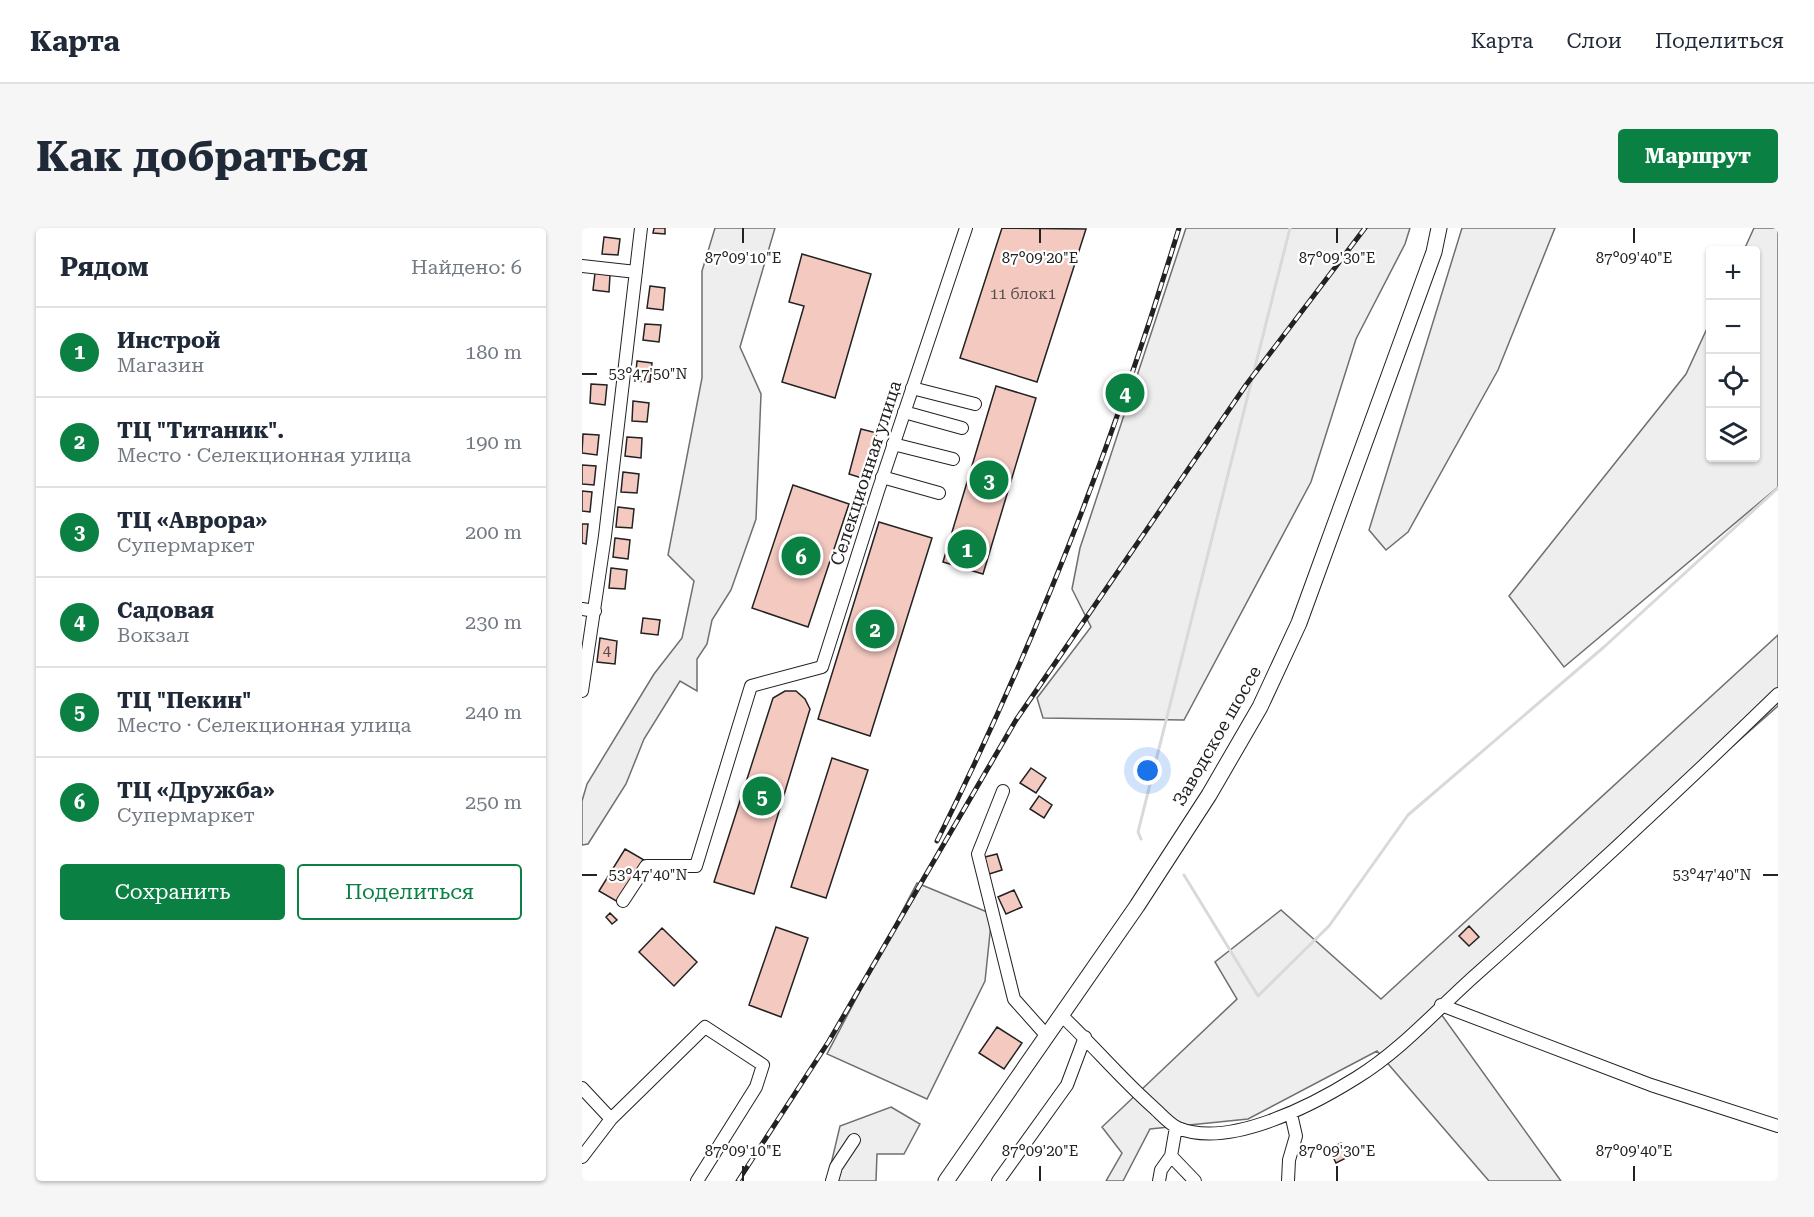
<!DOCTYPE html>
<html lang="ru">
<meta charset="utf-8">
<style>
body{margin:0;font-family:"Roboto Serif",serif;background:#f6f6f7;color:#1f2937}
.controls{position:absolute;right:18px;top:18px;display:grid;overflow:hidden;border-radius:6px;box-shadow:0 2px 4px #0004}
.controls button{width:54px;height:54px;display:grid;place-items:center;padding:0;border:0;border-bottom:2px solid #e0e1e3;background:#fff;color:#1f2937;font:30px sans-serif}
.you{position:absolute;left:566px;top:543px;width:21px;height:21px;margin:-15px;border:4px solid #fff;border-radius:50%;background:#1a73e8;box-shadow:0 0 0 9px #1a73e833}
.badge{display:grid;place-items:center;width:39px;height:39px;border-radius:50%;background:#0b8043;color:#fff;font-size:20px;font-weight:700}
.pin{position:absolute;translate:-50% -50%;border:3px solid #fff;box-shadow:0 2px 6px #0006}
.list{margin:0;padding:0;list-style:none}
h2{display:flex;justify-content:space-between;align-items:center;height:78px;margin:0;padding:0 24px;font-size:26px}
h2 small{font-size:20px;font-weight:400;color:#747a83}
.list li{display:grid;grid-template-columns:39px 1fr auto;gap:18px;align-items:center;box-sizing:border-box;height:90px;padding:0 24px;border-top:2px solid #e0e1e3}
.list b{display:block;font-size:22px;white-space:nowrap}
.list p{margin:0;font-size:20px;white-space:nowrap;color:#747a83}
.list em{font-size:20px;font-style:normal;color:#747a83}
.actions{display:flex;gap:12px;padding:18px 24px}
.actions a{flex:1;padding:14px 0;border:2px solid #0b8043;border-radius:6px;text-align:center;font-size:21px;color:#0b8043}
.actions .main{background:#0b8043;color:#fff}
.icon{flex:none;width:33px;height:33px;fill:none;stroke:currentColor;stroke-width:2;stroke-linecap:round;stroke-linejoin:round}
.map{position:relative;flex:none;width:1196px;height:953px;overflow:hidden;border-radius:6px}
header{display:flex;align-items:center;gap:36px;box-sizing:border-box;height:84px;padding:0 30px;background:#fff;border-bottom:2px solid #e0e1e3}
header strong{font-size:28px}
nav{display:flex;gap:33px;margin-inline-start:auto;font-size:21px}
.intro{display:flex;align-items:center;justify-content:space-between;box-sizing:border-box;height:144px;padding:0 36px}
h1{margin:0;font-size:42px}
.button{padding:15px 27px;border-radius:6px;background:#0b8043;color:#fff;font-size:21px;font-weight:700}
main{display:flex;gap:36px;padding:0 36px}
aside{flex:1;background:#fff;border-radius:6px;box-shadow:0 2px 4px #0004}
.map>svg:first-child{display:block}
</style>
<header>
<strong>Карта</strong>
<nav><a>Карта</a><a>Слои</a><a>Поделиться</a></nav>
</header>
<div class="intro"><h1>Как добраться</h1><a class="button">Маршрут</a></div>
<main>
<aside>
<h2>Рядом<small>Найдено: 6</small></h2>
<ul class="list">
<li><span class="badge">1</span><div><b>Инстрой</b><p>Магазин</p></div><em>180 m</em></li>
<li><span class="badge">2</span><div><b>ТЦ &quot;Титаник&quot;.</b><p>Место · Селекционная улица</p></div><em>190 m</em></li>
<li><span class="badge">3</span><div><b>ТЦ «Аврора»</b><p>Супермаркет</p></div><em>200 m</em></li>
<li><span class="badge">4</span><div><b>Садовая</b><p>Вокзал</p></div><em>230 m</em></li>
<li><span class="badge">5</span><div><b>ТЦ &quot;Пекин&quot;</b><p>Место · Селекционная улица</p></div><em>240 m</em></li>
<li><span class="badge">6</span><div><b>ТЦ «Дружба»</b><p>Супермаркет</p></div><em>250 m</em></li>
</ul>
<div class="actions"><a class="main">Сохранить</a><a>Поделиться</a></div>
</aside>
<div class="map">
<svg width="1196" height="953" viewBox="0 0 1196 953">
<rect width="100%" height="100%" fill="#fff"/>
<!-- green -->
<path fill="#eee" stroke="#6f6f6f" stroke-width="1.5" d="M 133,0 L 193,0 L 158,119 L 179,166 L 174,291 L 149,362 L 130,392 L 125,416 L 115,431 L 115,463 L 98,453 L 62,511 L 44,556 L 6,616 L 0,617 L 0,573 L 5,556 L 72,446 L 100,410 L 112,353 L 86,327 L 120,150 L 120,43 Z
M 604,0 L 828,0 L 823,16 L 774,111 L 729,254 L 602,492 L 461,490 L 455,470 L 509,399 L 490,361 L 498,320 Z
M 880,0 L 973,0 L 916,142 L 826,304 L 804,322 L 787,302 Z
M 1172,0 L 1196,0 L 1196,259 L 982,439 L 927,368 L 1104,146 L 1128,94 L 1128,230 L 1174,230 L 1174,22 L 1162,22 Z
M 1196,407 L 1196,478 L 854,779 L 979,953 L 907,953 L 795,823 L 666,891 L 568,901 L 541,953 L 524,953 L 540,925 L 520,899 L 655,771 L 633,734 L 699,682 L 799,771 Z
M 335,655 L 410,686 L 403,753 L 345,871 L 245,826 Z
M 309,879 L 338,896 L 322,926 L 295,926 L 294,953 L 245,953 L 258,898 Z"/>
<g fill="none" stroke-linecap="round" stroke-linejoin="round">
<!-- stream -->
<path stroke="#d9d9d9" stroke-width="3" d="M 559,611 L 556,604 L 708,0
M 602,647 L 676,768 L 747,698 L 826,587 L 1022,419 L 1196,260"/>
</g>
<!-- building -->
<path fill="#f3c9c0" stroke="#222" stroke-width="1.5" d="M 72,0 L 83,0 L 83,6 L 71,5 Z
M 420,0 L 504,1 L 455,154 L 378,130 Z
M 22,9 L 38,11 L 36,27 L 20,26 Z
M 220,26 L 289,46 L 253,170 L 200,154 L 222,78 L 207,74 Z
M 13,45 L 28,47 L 27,64 L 11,62 Z
M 68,58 L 83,60 L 81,82 L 65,80 Z
M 63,96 L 79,97 L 77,114 L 61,112 Z
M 55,133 L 70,135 L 68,154 L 53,153 Z
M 9,156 L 25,157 L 23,177 L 8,175 Z
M 414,158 L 454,170 L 401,346 L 361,334 Z
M 51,173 L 67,175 L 65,194 L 50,193 Z
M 279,201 L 295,205 L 283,251 L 267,246 Z
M 1,206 L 17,207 L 15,227 L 0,225 Z
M 45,209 L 60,210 L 59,230 L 43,228 Z
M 0,237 L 14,238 L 12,257 L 0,256 Z
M 41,244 L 57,246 L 55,265 L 39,264 Z
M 211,257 L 267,276 L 226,399 L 170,380 Z
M 0,263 L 10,264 L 8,284 L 0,283 Z
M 36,279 L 52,281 L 50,300 L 34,299 Z
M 297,294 L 350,310 L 288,508 L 236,491 Z
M 0,296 L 6,296 L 4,316 L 0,315 Z
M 33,310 L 48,312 L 46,331 L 31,329 Z
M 29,340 L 45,342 L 43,361 L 27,360 Z
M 61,390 L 78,392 L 76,407 L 59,405 Z
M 18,410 L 35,413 L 33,436 L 15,434 Z
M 203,463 L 214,463 L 223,471 L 228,481 L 172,666 L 132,654 L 191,470 Z
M 250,530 L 286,542 L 244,670 L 209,659 Z
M 449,540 L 464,550 L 454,565 L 438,555 Z
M 457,568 L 470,577 L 462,590 L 448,581 Z
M 43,621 L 62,632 L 36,674 L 17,663 Z
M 415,626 L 420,642 L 404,647 L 399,630 Z
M 432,662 L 440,679 L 424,686 L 416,669 Z
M 28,685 L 35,692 L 30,696 L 24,689 Z
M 887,698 L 897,709 L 887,718 L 877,708 Z
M 194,699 L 226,710 L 199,789 L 167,777 Z
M 80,700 L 115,734 L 92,758 L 57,724 Z
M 415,799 L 440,815 L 422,841 L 397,825 Z
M 759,915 L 766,929 L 754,935 L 747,921 Z"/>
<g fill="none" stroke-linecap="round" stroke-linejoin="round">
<!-- minor casing -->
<g stroke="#222" stroke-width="14">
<path id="minor" d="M 0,38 L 54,44
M 330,160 L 393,176
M 322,184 L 380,200
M 311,216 L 371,231
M 300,249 L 357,265
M 0,381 L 13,383
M 0,463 L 23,308 L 59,0
M 421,563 L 396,626 L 432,771 L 465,808
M 41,673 L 64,638 L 114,638 L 169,458 L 240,439 L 296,263 L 384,0
M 859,777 L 1069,857 L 1196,898
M 479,787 C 511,817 538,850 571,879 C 578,885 587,896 596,900 C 647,921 731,877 774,850 C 820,822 857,779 897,744 C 998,654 1098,561 1196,466
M 0,860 L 29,891
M 589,928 L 613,953
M 0,929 L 29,891 L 123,799 L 181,837 L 174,859 L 115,953
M 250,953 L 254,939 L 272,912
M 416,953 L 485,857 L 503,809
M 577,953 L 579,942 L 589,928 L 594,899
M 706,953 L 707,932 L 714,908 L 709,886"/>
</g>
<!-- major casing -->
<g stroke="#222" stroke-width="17">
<path id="major" d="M 364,953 L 555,678 L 627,567 L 678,479 L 717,395 L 852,24 L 857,0"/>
</g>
<!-- minor -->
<use href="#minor" stroke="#fff" stroke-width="12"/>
<!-- major -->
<use href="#major" stroke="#fff" stroke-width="15"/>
<!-- rail casing -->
<g stroke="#222" stroke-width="5">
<path id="rail" d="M 355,613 C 454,415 533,211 597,0
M 156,953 L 247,813 L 434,492 L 664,157 L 783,0"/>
</g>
<!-- rail -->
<use href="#rail" stroke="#fff" stroke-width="3" stroke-dasharray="9" stroke-linecap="butt"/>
</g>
<!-- ticks -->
<path fill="none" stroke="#222" stroke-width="2" d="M 161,0 L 161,15M 458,0 L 458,15M 755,0 L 755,15M 1052,0 L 1052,15M 0,146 L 15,146M 0,647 L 15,647M 1181,647 L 1196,647M 161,938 L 161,953M 458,938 L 458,953M 755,938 L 755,953M 1052,938 L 1052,953"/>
<g text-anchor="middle" stroke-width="4.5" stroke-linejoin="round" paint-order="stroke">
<!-- number labels -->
<g font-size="15" fill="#564c4a">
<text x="441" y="71">11 блок1</text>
<text x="25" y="428">4</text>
</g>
<!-- street labels -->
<g font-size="18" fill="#222" stroke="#fff">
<text transform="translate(284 245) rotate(-72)" y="6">Селекционная улица</text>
<text transform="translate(635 508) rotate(-60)" y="6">Заводское шоссе</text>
</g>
</g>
<g font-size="15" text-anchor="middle" fill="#222" stroke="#fff" stroke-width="4.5" stroke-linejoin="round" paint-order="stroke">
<text x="161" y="35">87°09'10"E</text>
<text x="458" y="35">87°09'20"E</text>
<text x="755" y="35">87°09'30"E</text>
<text x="1052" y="35">87°09'40"E</text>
<text x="66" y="151">53°47'50"N</text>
<text x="66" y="652">53°47'40"N</text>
<text x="1130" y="652">53°47'40"N</text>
<text x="161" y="928">87°09'10"E</text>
<text x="458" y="928">87°09'20"E</text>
<text x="755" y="928">87°09'30"E</text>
<text x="1052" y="928">87°09'40"E</text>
</g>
</svg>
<div class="controls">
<button>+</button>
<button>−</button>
<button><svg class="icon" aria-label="locate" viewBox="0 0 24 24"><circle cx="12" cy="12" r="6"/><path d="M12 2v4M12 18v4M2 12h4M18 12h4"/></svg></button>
<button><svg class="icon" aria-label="layers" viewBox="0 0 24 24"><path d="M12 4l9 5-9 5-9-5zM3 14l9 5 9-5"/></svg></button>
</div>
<div class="you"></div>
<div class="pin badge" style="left:385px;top:321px">1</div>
<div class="pin badge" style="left:293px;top:401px">2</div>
<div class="pin badge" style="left:407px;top:252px">3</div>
<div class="pin badge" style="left:543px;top:165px">4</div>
<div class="pin badge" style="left:180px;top:568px">5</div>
<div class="pin badge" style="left:219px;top:328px">6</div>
</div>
</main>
